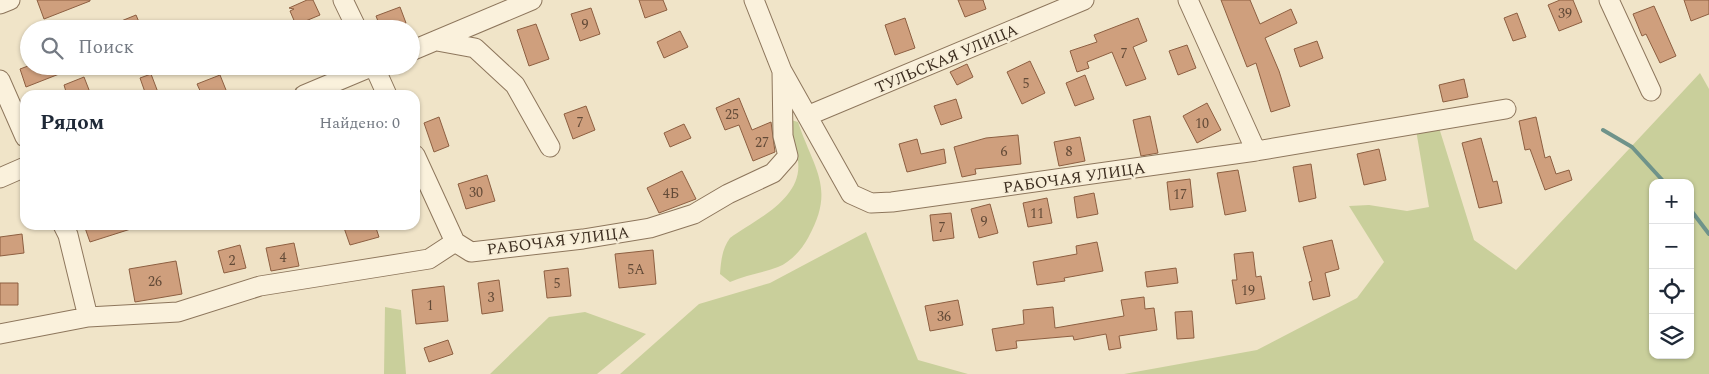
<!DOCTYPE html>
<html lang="ru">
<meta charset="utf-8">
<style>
body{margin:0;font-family:Spectral,serif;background:#f2f2f3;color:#1f2937}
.controls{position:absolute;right:15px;bottom:15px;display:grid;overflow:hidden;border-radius:10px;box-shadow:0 1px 4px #0004}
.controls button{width:45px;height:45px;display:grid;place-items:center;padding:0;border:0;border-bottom:1px solid #e0e1e3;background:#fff;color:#1f2937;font:25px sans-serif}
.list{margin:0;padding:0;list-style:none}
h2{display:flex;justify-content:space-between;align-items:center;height:65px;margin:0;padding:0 20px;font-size:21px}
h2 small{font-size:16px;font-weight:400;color:#747a83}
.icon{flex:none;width:28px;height:28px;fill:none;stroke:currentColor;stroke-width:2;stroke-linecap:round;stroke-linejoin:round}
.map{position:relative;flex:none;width:1709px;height:374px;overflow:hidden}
.search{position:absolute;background:#fff;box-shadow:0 1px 4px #0004;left:20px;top:20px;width:400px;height:55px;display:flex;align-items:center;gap:12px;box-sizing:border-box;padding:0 18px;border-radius:28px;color:#747a83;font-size:19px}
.panel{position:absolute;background:#fff;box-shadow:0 1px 4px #0004;left:20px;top:90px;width:400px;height:140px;border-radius:15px}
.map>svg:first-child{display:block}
</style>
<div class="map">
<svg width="1709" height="374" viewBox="0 0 1709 374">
<rect width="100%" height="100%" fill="#f0e4c8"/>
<!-- green -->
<path fill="#c9cf9b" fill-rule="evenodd" d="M 1700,73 L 1709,89 L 1709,374 L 1124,374 L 1257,350 L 1357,298 L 1384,262 L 1349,206 L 1369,205 L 1407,211 L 1429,207 L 1415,124 L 1436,118 L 1474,240 L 1516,270 ZM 1653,183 L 1690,183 L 1690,355 L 1653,355 Z
M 791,120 L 798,122 C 814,170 836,188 808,238 C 802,249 791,262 778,267 C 762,273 746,275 730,282 L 720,274 C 721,261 722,249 730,238 C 755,220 803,199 798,161 C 796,146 789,135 791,120 Z
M 866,232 L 918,360 L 968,374 L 620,374 L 699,304 L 770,283 Z
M 385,307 L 401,310 L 406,374 L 384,374 Z
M 585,312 L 646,334 L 597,374 L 490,374 L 549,317 Z"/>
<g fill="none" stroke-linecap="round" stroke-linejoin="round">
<!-- stream -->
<path stroke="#6f938a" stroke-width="4" d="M 1603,130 L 1632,147 L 1665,183
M 1690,209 L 1709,234"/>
</g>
<!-- building -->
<path fill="#cf9f7d" stroke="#8d5f41" d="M 37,0 L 90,0 L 90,1 L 44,19 Z
M 307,0 L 313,0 L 320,15 L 296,25 L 290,11 L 294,9 L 289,8 Z
M 639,0 L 663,0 L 667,10 L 645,18 Z
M 958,0 L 983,0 L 986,9 L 965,17 Z
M 1221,0 L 1250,0 L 1260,24 L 1291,9 L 1297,23 L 1265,38 L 1279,71 L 1290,106 L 1271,112 L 1256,63 L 1247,67 Z
M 1560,0 L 1573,0 L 1582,22 L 1559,31 L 1548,5 Z
M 1684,0 L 1709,0 L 1709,14 L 1691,21 Z
M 1654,6 L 1676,56 L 1660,63 L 1646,34 L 1642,36 L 1633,14 Z
M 400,7 L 406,23 L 390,29 L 381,29 L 376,16 Z
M 591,8 L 600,34 L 580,41 L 571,14 Z
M 1517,13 L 1526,37 L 1513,41 L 1504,18 Z
M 136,15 L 142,29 L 104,29 L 104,28 Z
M 905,18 L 915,48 L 895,55 L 885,25 Z
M 1138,18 L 1147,41 L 1133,47 L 1146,79 L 1126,86 L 1112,52 L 1087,62 L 1089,68 L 1077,72 L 1070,51 L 1097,42 L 1094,35 Z
M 536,24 L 549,59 L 529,66 L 517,30 Z
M 680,31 L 688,47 L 664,58 L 657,42 Z
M 1317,41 L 1323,58 L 1300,67 L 1294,49 Z
M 1187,45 L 1196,68 L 1178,75 L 1169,51 Z
M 1030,61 L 1045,93 L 1022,104 L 1007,72 Z
M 967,64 L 973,77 L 957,85 L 950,72 Z
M 28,66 L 77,66 L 77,67 L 26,87 L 20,69 Z
M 151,74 L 159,95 L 146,95 L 140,78 Z
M 220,75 L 228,95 L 202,95 L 197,84 Z
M 1085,75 L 1094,99 L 1075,106 L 1066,83 Z
M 84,77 L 91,95 L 67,95 L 64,85 Z
M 1464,79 L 1468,97 L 1443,102 L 1439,85 Z
M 739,98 L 752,130 L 771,122 L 775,152 L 753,161 L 739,125 L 725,130 L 716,108 Z
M 956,99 L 962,118 L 941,125 L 934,106 Z
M 1207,103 L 1221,130 L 1197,143 L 1183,116 Z
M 586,106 L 595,130 L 573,139 L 564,114 Z
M 1150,116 L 1158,153 L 1141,156 L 1133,120 Z
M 439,117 L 449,146 L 434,152 L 424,123 Z
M 1536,117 L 1545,158 L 1550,156 L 1556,174 L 1569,170 L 1572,180 L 1545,190 L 1530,149 L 1525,150 L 1519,121 Z
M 684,124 L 691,138 L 670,147 L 664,133 Z
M 1018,135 L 1021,164 L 975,169 L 976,174 L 962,177 L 954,147 L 986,138 Z
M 1080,137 L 1085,161 L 1059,166 L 1054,142 Z
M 1481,138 L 1493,182 L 1497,181 L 1502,203 L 1479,208 L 1462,143 Z
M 917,139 L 921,154 L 944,149 L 946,163 L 907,172 L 899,144 Z
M 1379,149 L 1386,180 L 1364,185 L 1357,154 Z
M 1311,164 L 1316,198 L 1299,202 L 1293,167 Z
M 1238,170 L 1246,211 L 1225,215 L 1217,173 Z
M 682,171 L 696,199 L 659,213 L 647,188 Z
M 487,175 L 495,201 L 466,209 L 458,184 Z
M 1190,179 L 1193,207 L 1170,210 L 1167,182 Z
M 1094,193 L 1098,214 L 1077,218 L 1074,197 Z
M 1047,198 L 1052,223 L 1028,227 L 1023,203 Z
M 990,204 L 998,233 L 979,238 L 971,209 Z
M 951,213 L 954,238 L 933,241 L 930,215 Z
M 84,225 L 136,225 L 137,227 L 90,242 Z
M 343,225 L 375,225 L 379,237 L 350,245 Z
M 22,234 L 24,253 L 0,256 L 0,237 Z
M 1332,240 L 1339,269 L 1325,273 L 1330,296 L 1313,300 L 1309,282 L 1312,281 L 1303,247 Z
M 1097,242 L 1103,271 L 1064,278 L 1065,281 L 1037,285 L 1033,262 L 1077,254 L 1076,246 Z
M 294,243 L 299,266 L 271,271 L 266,248 Z
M 240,245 L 246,268 L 224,273 L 218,251 Z
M 653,250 L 656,284 L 619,288 L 615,254 Z
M 1253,252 L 1256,277 L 1261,276 L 1265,299 L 1236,304 L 1232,280 L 1237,280 L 1234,254 Z
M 176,261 L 182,294 L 135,302 L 129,269 Z
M 568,268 L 571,296 L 547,298 L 544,271 Z
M 1176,268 L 1178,283 L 1147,287 L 1145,272 Z
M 499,280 L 503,311 L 482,314 L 478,283 Z
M 0,283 L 18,283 L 18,305 L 0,305 Z
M 444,286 L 448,321 L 416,324 L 412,290 Z
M 1144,297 L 1145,309 L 1154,308 L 1157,330 L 1119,336 L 1121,348 L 1109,350 L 1106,334 L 1074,340 L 1073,336 L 1016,341 L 1017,348 L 996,351 L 992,329 L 1024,324 L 1023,310 L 1053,307 L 1055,328 L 1124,316 L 1121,300 Z
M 958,300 L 963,325 L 930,331 L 925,306 Z
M 1192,311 L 1194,338 L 1177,339 L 1175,312 Z
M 448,340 L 453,354 L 429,362 L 424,348 Z"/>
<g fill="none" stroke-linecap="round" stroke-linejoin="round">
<!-- minor casing -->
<g stroke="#8d765c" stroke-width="21">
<path id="minor" d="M 343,0 L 357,29
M 754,0 L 782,71 L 851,194 L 871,203 L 892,202 L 1256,151 L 1506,109
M 1188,0 L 1256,151
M 1609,0 L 1651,91
M 0,4 L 10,0
M 437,41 L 475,48 L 515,85 L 550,147
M 411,51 L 532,0
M 374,66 L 387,95
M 0,80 L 25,137
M 304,95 L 373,66
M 807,116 L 1084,0
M 415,155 L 455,242
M 0,178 L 25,167
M 63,225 L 68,235 L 88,317
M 0,334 L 88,317 L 178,312 L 260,286 L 429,259 L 455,242 L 471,252 L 583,239 L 650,228 L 694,214 L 728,194 L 773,173 L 788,156 L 783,136 L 782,71"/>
</g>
<!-- minor -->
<use href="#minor" stroke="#faf1dc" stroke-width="19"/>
</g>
<g text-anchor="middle" stroke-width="4.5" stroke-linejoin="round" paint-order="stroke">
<!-- number labels -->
<g font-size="14" fill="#624a37">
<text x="1565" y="18">39</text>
<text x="585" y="29">9</text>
<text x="1124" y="58">7</text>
<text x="1026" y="88">5</text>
<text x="732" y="119">25</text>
<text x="580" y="127">7</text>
<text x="1202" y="128">10</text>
<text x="762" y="147">27</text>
<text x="1004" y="156">6</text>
<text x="1069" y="156">8</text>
<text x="476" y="197">30</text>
<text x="671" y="198">4Б</text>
<text x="1180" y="199">17</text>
<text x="1037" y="218">11</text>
<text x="984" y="226">9</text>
<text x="942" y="232">7</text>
<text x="283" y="262">4</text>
<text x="232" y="265">2</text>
<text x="636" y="274">5А</text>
<text x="155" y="286">26</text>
<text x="557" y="288">5</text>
<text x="1248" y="295">19</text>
<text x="491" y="302">3</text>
<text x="430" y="310">1</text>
<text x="944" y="321">36</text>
</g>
<!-- street labels -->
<g font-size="16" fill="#3d2e20" stroke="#f7eed8">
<text transform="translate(946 58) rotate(-23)" y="6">ТУЛЬСКАЯ УЛИЦА</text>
<text transform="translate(1074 177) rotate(-8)" y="6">РАБОЧАЯ УЛИЦА</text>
<text transform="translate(558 240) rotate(-7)" y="6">РАБОЧАЯ УЛИЦА</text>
</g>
</g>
</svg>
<div class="controls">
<button>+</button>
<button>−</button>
<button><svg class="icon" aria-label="locate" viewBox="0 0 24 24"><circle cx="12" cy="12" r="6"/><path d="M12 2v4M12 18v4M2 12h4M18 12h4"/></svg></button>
<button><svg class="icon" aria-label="layers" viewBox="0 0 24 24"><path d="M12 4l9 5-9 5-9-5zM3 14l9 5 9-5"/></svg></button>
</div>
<div class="search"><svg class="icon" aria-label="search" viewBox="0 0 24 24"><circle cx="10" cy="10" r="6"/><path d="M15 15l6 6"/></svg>Поиск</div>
<section class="panel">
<h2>Рядом<small>Найдено: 0</small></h2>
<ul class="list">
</ul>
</section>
</div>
